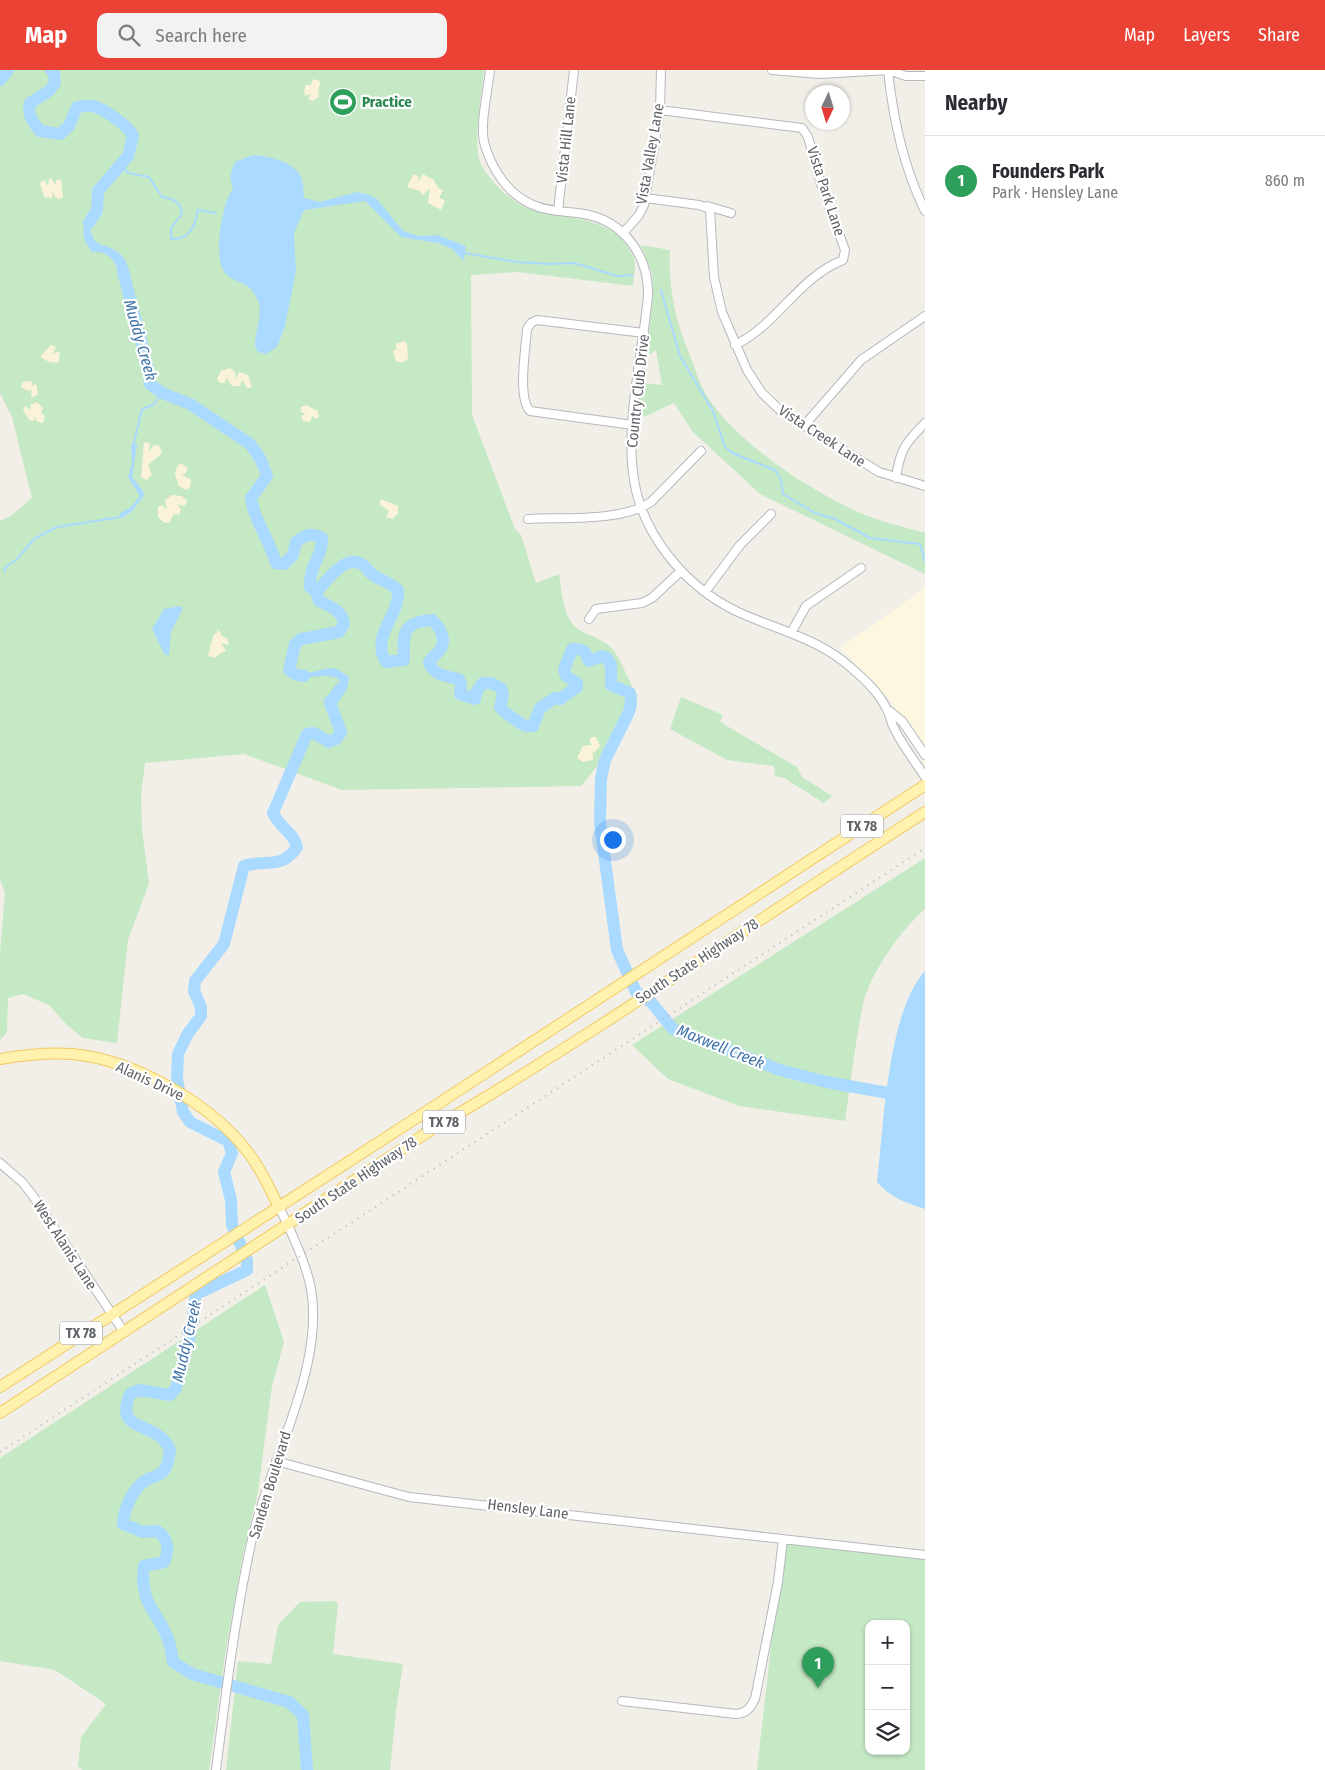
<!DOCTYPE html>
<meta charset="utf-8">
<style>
body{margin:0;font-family:"Fira Sans Condensed",sans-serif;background:#f2f2f3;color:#2b2b33}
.controls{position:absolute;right:15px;bottom:15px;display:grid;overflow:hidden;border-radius:10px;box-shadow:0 1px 4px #0004}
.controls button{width:45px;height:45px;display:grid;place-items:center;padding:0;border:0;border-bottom:1px solid #e1e1e2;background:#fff;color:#2b2b33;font:25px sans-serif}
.compass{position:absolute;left:805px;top:15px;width:45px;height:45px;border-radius:50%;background:#fff;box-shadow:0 1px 4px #0004;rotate:184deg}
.you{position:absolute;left:612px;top:769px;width:18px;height:18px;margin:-12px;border:4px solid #fff;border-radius:50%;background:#1a73e8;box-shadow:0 0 0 8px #1a73e833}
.badge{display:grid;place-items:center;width:32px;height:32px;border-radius:50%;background:#ea4335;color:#fff;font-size:16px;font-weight:700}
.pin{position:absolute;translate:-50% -41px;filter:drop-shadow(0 1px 2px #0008)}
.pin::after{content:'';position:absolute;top:26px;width:18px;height:15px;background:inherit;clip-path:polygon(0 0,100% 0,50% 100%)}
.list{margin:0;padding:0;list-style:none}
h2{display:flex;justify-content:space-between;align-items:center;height:65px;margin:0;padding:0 20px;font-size:21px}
h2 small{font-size:16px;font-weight:400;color:#7c7c81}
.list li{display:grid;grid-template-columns:32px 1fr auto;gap:15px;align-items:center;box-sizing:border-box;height:90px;padding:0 20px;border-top:1px solid #e1e1e2}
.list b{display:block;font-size:19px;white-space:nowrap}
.list p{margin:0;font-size:16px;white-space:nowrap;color:#7c7c81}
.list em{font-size:16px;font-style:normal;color:#7c7c81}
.icon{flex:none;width:28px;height:28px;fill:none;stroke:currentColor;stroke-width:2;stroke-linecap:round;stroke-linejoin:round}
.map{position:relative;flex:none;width:925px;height:1700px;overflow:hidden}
header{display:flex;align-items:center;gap:30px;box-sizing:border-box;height:70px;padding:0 25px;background:#ea4335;color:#fff}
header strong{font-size:24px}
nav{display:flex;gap:28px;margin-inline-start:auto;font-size:18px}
.search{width:350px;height:45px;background:#f2f2f3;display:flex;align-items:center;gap:12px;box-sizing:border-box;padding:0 18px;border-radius:10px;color:#7c7c81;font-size:19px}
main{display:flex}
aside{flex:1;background:#fff}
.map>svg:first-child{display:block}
</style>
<header>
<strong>Map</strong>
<div class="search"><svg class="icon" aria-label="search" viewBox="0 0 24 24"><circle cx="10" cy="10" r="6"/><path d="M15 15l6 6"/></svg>Search here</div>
<nav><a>Map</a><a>Layers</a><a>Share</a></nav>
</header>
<main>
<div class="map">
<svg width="925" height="1700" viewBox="0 0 925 1700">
<rect width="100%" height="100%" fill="#f1efe8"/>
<!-- commercial -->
<path fill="#fef7e0" d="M 925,518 L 925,694 L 893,633 L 840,578 Z"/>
<!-- green -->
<path fill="#c5e8c5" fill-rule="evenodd" d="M 0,0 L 484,0 C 482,22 472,75 481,94 C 488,109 511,132 527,138 C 563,150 615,144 633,186 C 637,193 633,208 633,216 L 518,202 L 471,205 L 472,345 L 515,459 L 521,465 L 536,513 L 559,504 C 562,522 563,552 581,561 C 592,567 606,570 614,581 C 624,595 628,612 638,626 L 624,663 L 581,716 L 342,720 L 244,684 L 145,693 L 141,725 L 142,760 L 149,813 L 128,870 L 117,973 L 83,968 L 67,955 L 49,935 L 23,924 L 8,928 L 7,962 L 0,970 L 0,883 L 5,822 L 0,810 L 0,451 L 11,446 L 32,428 L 12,347 L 0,323 Z
M 641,175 L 670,180 C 668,216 675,250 689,283 C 696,300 700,317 711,332 C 742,376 813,423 863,444 C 883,452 904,457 925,463 L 925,504 L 760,424 L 692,361 L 674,333 L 646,346 L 634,348 L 638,313 L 662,315 L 656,280 L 651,284 L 647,284 L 653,224 L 652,203 Z
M 681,627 L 723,645 L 720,652 L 797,697 L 802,707 L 832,726 L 824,733 L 784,708 L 775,706 L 774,696 L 727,690 L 670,659 Z
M 925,788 L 925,839 C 900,861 871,902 863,934 C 855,972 851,1012 845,1051 L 739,1036 L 668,1009 L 632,975 Z
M 265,1215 L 284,1272 L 272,1316 L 258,1422 L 242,1489 L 226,1579 L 209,1700 L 82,1700 L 78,1696 L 81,1667 L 106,1634 L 55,1600 L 0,1591 L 0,1388 Z
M 783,1469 L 925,1485 L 925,1700 L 757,1700 ZM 869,1554 L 906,1554 L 906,1681 L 869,1681 Z
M 334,1531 L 338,1534 L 333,1584 L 403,1594 L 396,1641 L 390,1700 L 226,1700 L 238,1591 L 271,1594 L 278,1555 L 300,1532 Z"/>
<!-- sand -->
<path fill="#fbf3d9" d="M 313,9 L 320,11 C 320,17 317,21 319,27 L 312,31 L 308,29 L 311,24 L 305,26 L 304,21 L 306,15 L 311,15 Z
M 414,104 L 419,107 L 418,112 L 423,104 L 434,110 L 438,118 L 443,120 L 439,128 L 445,130 L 441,140 L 428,133 L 430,118 L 423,125 L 420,121 L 409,118 L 407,116 Z
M 51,108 L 56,115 L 56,110 L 61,110 L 63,128 L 58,129 L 55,127 L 53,121 L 52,128 L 44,127 L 40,113 L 44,110 L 48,116 L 49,109 Z
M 404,271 L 407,274 L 408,289 L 403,292 L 396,292 L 393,281 L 396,279 L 402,282 L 396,278 L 396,274 Z
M 51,275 L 56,277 L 53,284 L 59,281 L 60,284 L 58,293 L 49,292 L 40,287 Z
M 230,298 L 235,302 L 236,310 L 239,302 L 248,305 L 252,317 L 247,318 L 242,310 L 240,316 L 232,316 L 226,307 L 225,313 L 220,313 L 217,309 L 221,301 Z
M 31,311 L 33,313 L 31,316 L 36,314 L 38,324 L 34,327 L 31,326 L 32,320 L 28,321 L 21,317 L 23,312 Z
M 37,332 L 43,338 L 41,343 L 45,346 L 43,353 L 36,351 L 35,345 L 34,351 L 29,350 L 23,340 L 25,336 L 31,340 L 30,335 Z
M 306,335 L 318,341 L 319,347 L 317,349 L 312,346 L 310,352 L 303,351 L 301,346 L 306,344 L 301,342 L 301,337 Z
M 144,372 L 150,373 L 149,382 L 153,376 L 156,375 L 160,376 L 162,383 L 148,395 L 152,405 L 146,410 L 141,407 Z
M 179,394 L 182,394 L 188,398 L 185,404 L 181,405 L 191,409 L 190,417 L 187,420 L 179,416 C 176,406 172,404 179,394 Z
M 172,425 L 182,426 L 187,431 L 186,434 L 184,436 L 177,434 L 181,439 L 179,445 L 174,444 L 169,453 L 165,453 L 158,447 L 158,437 L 162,435 L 167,440 L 165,430 Z
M 381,429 L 398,436 L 398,444 L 392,449 L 386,447 L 389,441 L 379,434 Z
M 219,560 L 222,566 L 228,569 L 229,575 L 221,573 L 226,581 L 219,584 L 215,588 L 208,586 L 213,566 Z
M 592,667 L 596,667 L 600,676 L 594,683 L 588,683 L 593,684 L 593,690 L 583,692 L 577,688 L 583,676 L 592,675 L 589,670 Z"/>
<!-- water -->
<path fill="#aadaff" d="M 253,85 C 268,86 291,91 300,105 C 304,111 303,121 304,128 L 320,132 L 357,122 L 369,125 L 377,129 L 403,161 L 418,166 L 437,165 L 466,176 L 464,191 L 452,179 L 438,173 L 401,167 L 365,131 L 304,140 L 294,163 L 296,201 L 285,256 L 277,277 L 266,284 L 258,282 L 255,276 C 255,261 263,245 258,231 C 251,211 238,215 226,204 C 212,191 222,132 233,119 L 230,106 L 235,92 Z
M 93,135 L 100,144 L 90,156 C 94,182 103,170 119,183 C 128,190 130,204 132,215 L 122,216 C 118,198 115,181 92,182 C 77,163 84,155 93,135 Z
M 131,374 L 137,375 L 132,407 L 143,421 L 144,426 L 131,442 L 122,448 L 119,444 L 131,437 L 140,426 L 128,407 L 132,393 Z
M 179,536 L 183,538 L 171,562 L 169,585 L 165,585 L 152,559 L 164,539 Z
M 328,598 L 337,599 L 349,607 L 348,616 L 334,634 L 323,630 L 340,614 L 339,609 C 325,601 305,612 287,606 L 289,600 L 309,603 Z
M 925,901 L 925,1139 C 906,1133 890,1127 877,1112 C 884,1055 887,943 925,901 Z"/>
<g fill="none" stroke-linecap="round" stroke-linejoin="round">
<!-- stream -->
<path stroke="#aadaff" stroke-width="2" d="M 121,95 L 128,103 L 149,107 L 162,127 C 175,129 180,132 182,144 L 171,158 L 171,169 C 190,170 195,156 198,140 L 216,143
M 464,183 L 517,192 L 550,194 L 574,193 L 617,206 L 633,205
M 661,220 L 680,286 L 713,341 L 725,377 L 732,383 L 775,400 L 781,409 L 783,424 L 815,443 L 835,449 L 870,468 L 920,474 L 925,491
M 133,377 L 142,339 L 153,335 L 162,323
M 4,502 L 6,497 L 16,490 L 34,469 L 57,457 L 121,447"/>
<!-- river -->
<path stroke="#aadaff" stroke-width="12" d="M 51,0 L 54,3 L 55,13 L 49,21 L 30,33 C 27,45 33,52 40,61 L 60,64 L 69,56 L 77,37 C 82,36 87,35 93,36 C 104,39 129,56 133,66 L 128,86 L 98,121 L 97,140 L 89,153
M 0,10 L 8,0
M 123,201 L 149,303 L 150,314 L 162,323 L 190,334 L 250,374 L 261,390 L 267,406 L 251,428 C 254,451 270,470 276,493 L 284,494 L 293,485 L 296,472 C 306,465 311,462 322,468 C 323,486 309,495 310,517 L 316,522 L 319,531 C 331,537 342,540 344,554 L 339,562 L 301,569 L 295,574 L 289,600 L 297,605 L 304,606
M 316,522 C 326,512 346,482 363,495 C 367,498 370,503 374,506 C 383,511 391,513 398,520 C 400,546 370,566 386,592 L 404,590 C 403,564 402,552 432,550 C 440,557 447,570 440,580 C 437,584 432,587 429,592 C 434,606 446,606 459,609 L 461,614 L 460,624 L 475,629 L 477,621 L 483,613 L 491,613 L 501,618 L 503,624 L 500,637 C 503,642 521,654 526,656 L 533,656 L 540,638 L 555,628 L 560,629 L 577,617 L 577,613 L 566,606 L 564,600 L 572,579 L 579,579 L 585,582 L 589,591 L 602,586 L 607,588 L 611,595 L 611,615 L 630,623 L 631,634 L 629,642 L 605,690 L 601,709 L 600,753 L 617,880 L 636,922 L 651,932 L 673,959 L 780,1000 L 826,1012 L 888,1023 L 925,1014
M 307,1700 L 303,1645 L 289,1632 L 192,1604 L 173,1592 C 172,1585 171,1578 169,1572 C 159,1540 139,1537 144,1496 L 164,1492 C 169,1481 169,1468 157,1461 L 143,1462 L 123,1454 C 124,1438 133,1417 148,1409 C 155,1406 160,1406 165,1399 C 168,1394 169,1386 170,1380 C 157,1349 113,1365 130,1324 L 139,1320 L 170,1325 L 176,1318 L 191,1261 L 196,1224 L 247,1200 L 247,1190 L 232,1155 L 231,1130 L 224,1102 L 232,1083 L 228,1071 L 190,1052 L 183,1042 L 177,1009 L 178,984 L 187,965 L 201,946 L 201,937 L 194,921 L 195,911 L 224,874 L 244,796 C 265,789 282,800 297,777 C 294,763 280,758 273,743 L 307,664 L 314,663 L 329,672 L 336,669 L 341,662 L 330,633 L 340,619"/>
<!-- minor casing -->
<g stroke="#b5b8bc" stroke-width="10">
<path id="minor" d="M 490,0 C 488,20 480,53 484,72 C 491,98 507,123 531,134 C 547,142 567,141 584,144 C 624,151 649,186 648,226 C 643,280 626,350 633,402 C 639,462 685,517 738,542 C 773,558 812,567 843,591 C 860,605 880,622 888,642 C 890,646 891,652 893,656 C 901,674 915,691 925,707
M 772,0 L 820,4 L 889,0
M 888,0 C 893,49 903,96 925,141
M 888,0 L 906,6 L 925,6
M 660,40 L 802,58 L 808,67 L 820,111 L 845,180 L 843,190 C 799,207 777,255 735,275
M 645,128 L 699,135 L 710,139 L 714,207 L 722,242 L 747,300 L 762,323 L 782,342 L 879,402 L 925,416
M 707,136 L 731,143
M 558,141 L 574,0
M 624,162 L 639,145 L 644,135 L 660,40 L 661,0
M 633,355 L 530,341 C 517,327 526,278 527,259 L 531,253 L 537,250 L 644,263
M 806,357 L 809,350 L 861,290 L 925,246
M 896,408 C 900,380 905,373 925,353
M 528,449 C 563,447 622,452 651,432 L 701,381
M 705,522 L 740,475 L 771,444
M 589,549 L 596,539 L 642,533 L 652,528 L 681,501
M 791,563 L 806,536 L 861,498
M 888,640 L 902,651 L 925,685
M 0,1093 L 23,1113 L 33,1126 L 124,1262
M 276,1391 L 409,1427 L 925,1485
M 622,1631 L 736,1644 C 747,1643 750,1638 755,1629 L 778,1512 L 783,1469
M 216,1700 C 226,1623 235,1545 252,1469 C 270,1389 327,1295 310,1214 C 304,1188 291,1161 279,1137"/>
</g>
<!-- major casing -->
<g stroke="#f2c960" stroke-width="12">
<path id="major" d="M 0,989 C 23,985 48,982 72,984 C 134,990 209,1032 247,1081 C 261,1098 269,1118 279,1137
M 0,1317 L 424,1043 L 925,715
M 0,1343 L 434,1058 C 602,960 761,847 925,742"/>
</g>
<!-- minor -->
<use href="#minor" stroke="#fff" stroke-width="8"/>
<!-- major -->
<use href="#major" stroke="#fff2af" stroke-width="10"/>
<!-- rail -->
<path stroke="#b6b7b8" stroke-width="2" stroke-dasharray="1 6" stroke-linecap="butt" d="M 0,1382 L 925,778"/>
</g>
<!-- icons -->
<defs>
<g id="stadium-disc" transform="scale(1.4375)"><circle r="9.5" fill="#2e9e5b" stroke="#fff"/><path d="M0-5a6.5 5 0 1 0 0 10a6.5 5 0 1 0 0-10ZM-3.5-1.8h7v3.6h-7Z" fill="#fff"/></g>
</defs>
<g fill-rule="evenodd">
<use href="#stadium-disc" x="343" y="32"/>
</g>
<g text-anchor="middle" stroke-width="4.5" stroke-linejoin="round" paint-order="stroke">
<!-- shield labels -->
<g fill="#fff" stroke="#8f9295" stroke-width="1">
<rect x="841" y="744.5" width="42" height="23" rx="4"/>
<rect x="423" y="1040.5" width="42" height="23" rx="4"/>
<rect x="60" y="1251.5" width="42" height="23" rx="4"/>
</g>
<g font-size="14" font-weight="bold" fill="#5f6368">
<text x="862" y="761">TX 78</text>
<text x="444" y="1057">TX 78</text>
<text x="81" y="1268">TX 78</text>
</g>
<!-- leisure labels -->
<g font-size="15" font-weight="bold" fill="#27864d" stroke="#fff" text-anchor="start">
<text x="362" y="37">Practice</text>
</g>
<!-- street labels -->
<g font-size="15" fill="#5f6368" stroke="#fff">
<text transform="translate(566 70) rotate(-84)" y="5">Vista Hill Lane</text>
<text transform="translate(650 84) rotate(-80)" y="5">Vista Valley Lane</text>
<text transform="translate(826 121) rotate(72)" y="5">Vista Park Lane</text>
<text transform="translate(638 321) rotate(-84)" y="5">Country Club Drive</text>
<text transform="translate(822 366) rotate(33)" y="5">Vista Creek Lane</text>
<text transform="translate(697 891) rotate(-33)" y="5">South State Highway 78</text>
<text transform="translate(150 1011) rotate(25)" y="5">Alanis Drive</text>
<text transform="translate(356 1110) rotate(-34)" y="5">South State Highway 78</text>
<text transform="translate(65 1175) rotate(57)" y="5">West Alanis Lane</text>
<text transform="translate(270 1415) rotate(-73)" y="5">Sanden Boulevard</text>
<text transform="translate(528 1439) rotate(7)" y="5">Hensley Lane</text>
</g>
<!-- water labels -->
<g font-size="16" font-style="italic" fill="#4174aa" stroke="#fff">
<text transform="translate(141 270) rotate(74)" y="6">Muddy Creek</text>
<text transform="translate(721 976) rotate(22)" y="6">Maxwell Creek</text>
<text transform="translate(186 1271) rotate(-77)" y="6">Muddy Creek</text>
</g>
</g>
</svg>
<div class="controls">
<button>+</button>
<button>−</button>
<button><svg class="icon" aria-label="layers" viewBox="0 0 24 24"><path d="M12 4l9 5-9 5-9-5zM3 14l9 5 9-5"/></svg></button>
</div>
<svg class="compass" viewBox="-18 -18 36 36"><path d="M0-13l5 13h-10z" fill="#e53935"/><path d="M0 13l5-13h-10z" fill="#7c7c81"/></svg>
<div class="you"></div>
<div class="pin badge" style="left:818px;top:1618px;background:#2e9e5b">1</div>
</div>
<aside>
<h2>Nearby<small></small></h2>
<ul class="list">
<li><span class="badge" style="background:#2e9e5b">1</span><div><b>Founders Park</b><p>Park · Hensley Lane</p></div><em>860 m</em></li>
</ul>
</aside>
</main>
